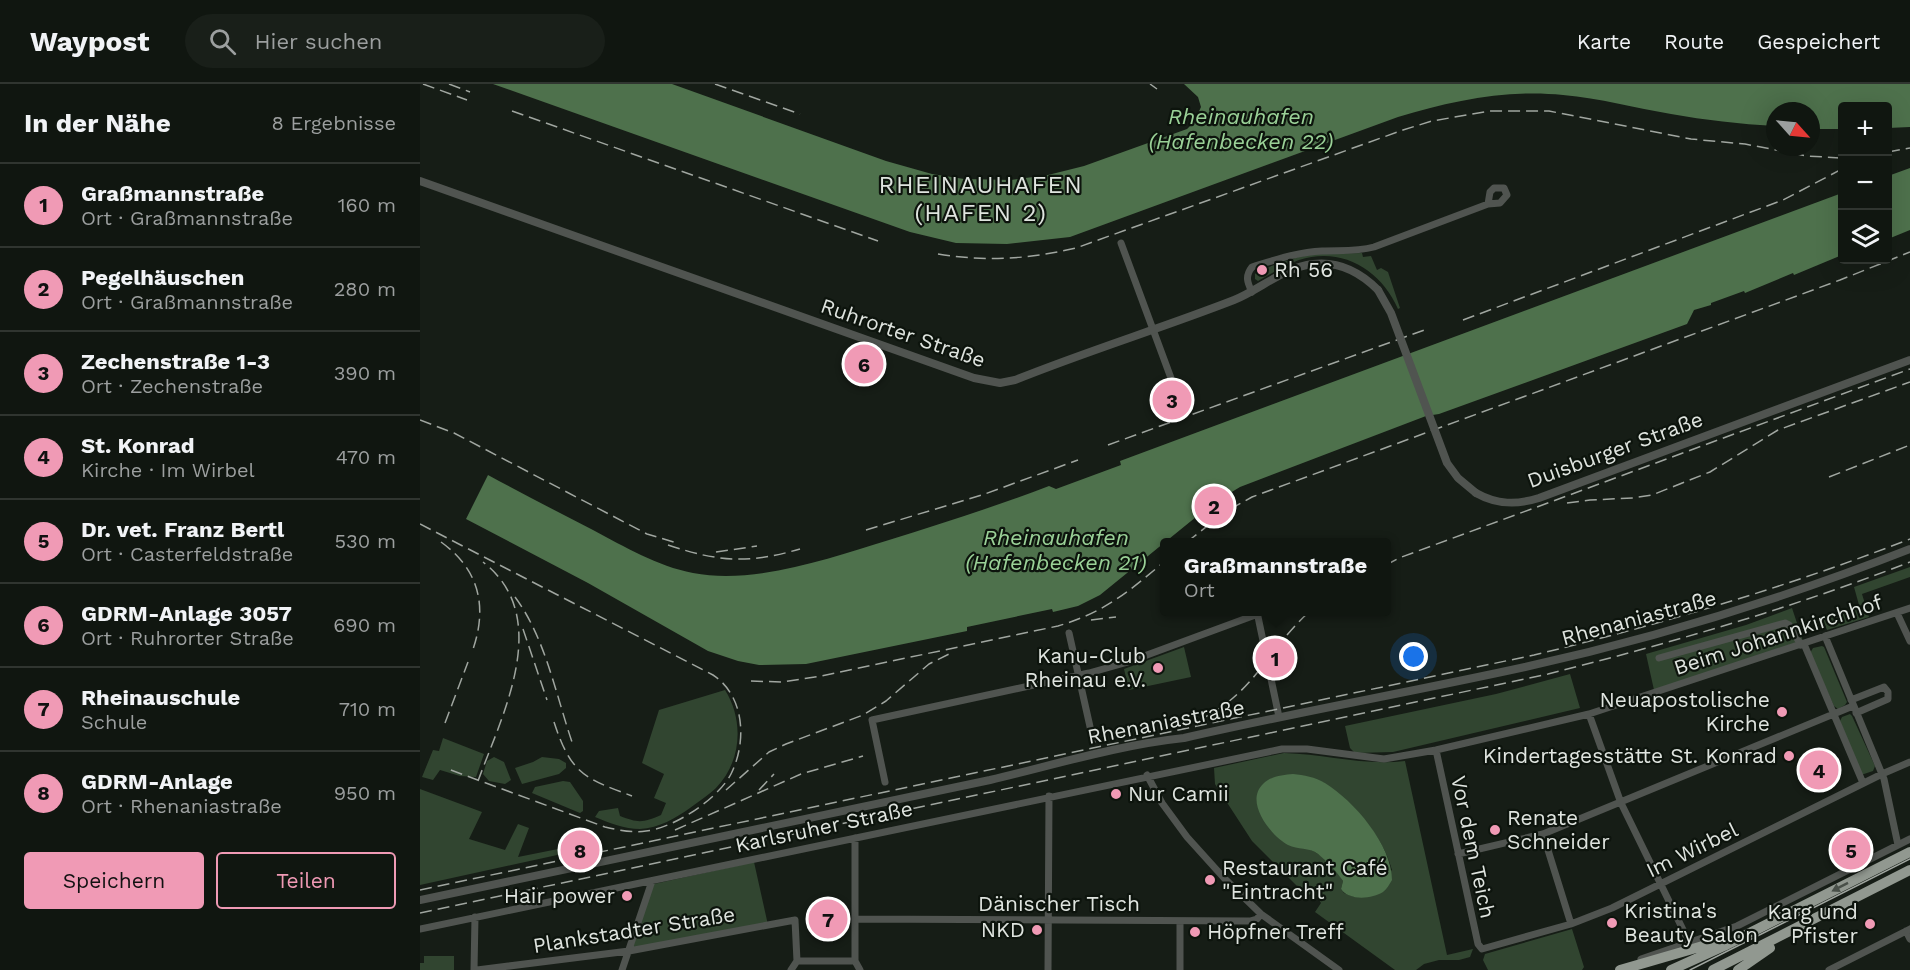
<!DOCTYPE html>
<html lang="de">
<meta charset="utf-8">
<style>
body{margin:0;font-family:"Work Sans",sans-serif;background:#191f19;color:#f1f3f6}
.controls{position:absolute;right:18px;top:18px;display:grid;overflow:hidden;border-radius:6px;box-shadow:0 6px 24px #0002}
.controls button{width:54px;height:54px;display:grid;place-items:center;padding:0;border:0;border-bottom:2px solid #303530;background:#101610;color:#f1f3f6;font:30px sans-serif}
.compass{position:absolute;left:1346px;top:18px;width:54px;height:54px;border-radius:50%;background:#101610;box-shadow:0 6px 24px #0002;rotate:117deg}
.you{position:absolute;left:994px;top:573px;width:21px;height:21px;margin:-15px;border:4px solid #fff;border-radius:50%;background:#1a73e8;box-shadow:0 0 0 9px #1a73e833}
.badge{display:grid;place-items:center;width:39px;height:39px;border-radius:50%;background:#f09ab5;color:#111;font-size:20px;font-weight:700}
.pin{position:absolute;translate:-50% -50%;border:3px solid #fff;box-shadow:0 2px 6px #0006}
.popup{position:absolute;left:740px;top:454px;width:231px;height:78px;box-sizing:border-box;display:grid;place-content:center;border-radius:6px;background:#101610;filter:drop-shadow(0 2px 4px #0005);font-size:20px;white-space:nowrap;color:#9c9f9f}
.popup b{font-size:22px;color:#f1f3f6}
.popup::after{content:'';position:absolute;left:50%;top:100%;margin-left:-12px;border:12px solid transparent;border-top-color:#101610}
.list{margin:0;padding:0;list-style:none}
h2{display:flex;justify-content:space-between;align-items:center;height:78px;margin:0;padding:0 24px;font-size:26px}
h2 small{font-size:20px;font-weight:400;color:#9c9f9f}
.list li{display:grid;grid-template-columns:39px 1fr auto;gap:18px;align-items:center;box-sizing:border-box;height:84px;padding:0 24px;border-top:2px solid #303530}
.list b{display:block;font-size:22px;white-space:nowrap}
.list p{margin:0;font-size:20px;white-space:nowrap;color:#9c9f9f}
.list em{font-size:20px;font-style:normal;color:#9c9f9f}
.actions{display:flex;gap:12px;padding:18px 24px}
.actions a{flex:1;padding:14px 0;border:2px solid #f09ab5;border-radius:6px;text-align:center;font-size:21px;color:#f09ab5}
.actions .main{background:#f09ab5;color:#111}
.icon{flex:none;width:33px;height:33px;fill:none;stroke:currentColor;stroke-width:2;stroke-linecap:round;stroke-linejoin:round}
.map{position:relative;flex:none;width:1490px;height:886px;overflow:hidden}
header{display:flex;align-items:center;gap:36px;box-sizing:border-box;height:84px;padding:0 30px;background:#101610;border-bottom:2px solid #303530}
header strong{font-size:28px}
nav{display:flex;gap:33px;margin-inline-start:auto;font-size:21px}
.search{width:420px;height:54px;background:#191f19;display:flex;align-items:center;gap:15px;box-sizing:border-box;padding:0 21px;border-radius:33px;color:#9c9f9f;font-size:22px}
main{display:flex}
aside{flex:1;background:#101610}
.map>svg:first-child{display:block}
</style>
<header>
<strong>Waypost</strong>
<div class="search"><svg class="icon" aria-label="search" viewBox="0 0 24 24"><circle cx="10" cy="10" r="6"/><path d="M15 15l6 6"/></svg>Hier suchen</div>
<nav><a>Karte</a><a>Route</a><a>Gespeichert</a></nav>
</header>
<main>
<aside>
<h2>In der Nähe<small>8 Ergebnisse</small></h2>
<ul class="list">
<li><span class="badge">1</span><div><b>Graßmannstraße</b><p>Ort · Graßmannstraße</p></div><em>160 m</em></li>
<li><span class="badge">2</span><div><b>Pegelhäuschen</b><p>Ort · Graßmannstraße</p></div><em>280 m</em></li>
<li><span class="badge">3</span><div><b>Zechenstraße 1-3</b><p>Ort · Zechenstraße</p></div><em>390 m</em></li>
<li><span class="badge">4</span><div><b>St. Konrad</b><p>Kirche · Im Wirbel</p></div><em>470 m</em></li>
<li><span class="badge">5</span><div><b>Dr. vet. Franz Bertl</b><p>Ort · Casterfeldstraße</p></div><em>530 m</em></li>
<li><span class="badge">6</span><div><b>GDRM-Anlage 3057</b><p>Ort · Ruhrorter Straße</p></div><em>690 m</em></li>
<li><span class="badge">7</span><div><b>Rheinauschule</b><p>Schule</p></div><em>710 m</em></li>
<li><span class="badge">8</span><div><b>GDRM-Anlage</b><p>Ort · Rhenaniastraße</p></div><em>950 m</em></li>
</ul>
<div class="actions"><a class="main">Speichern</a><a>Teilen</a></div>
</aside>
<div class="map">
<svg width="1490" height="886" viewBox="0 0 1490 886">
<rect width="100%" height="100%" fill="#161d16"/>
<!-- green -->
<path fill="#314530" fill-rule="evenodd" d="M 942,169 L 943,173 L 951,172 L 957,186 L 961,184 L 968,188 L 980,224 L 978,225 C 961,186 922,162 879,176 C 864,181 851,190 838,197 L 835,195 L 835,190 L 840,185 L 842,188 L 843,185 L 878,173 L 897,170 Z
M 1490,483 L 1490,493 L 1442,510 L 1449,533 L 1407,546 L 1402,534 L 1439,521 L 1434,503 Z
M 1372,524 L 1383,557 L 1234,606 L 1226,570 L 1326,541 Z
M 1402,562 L 1404,563 L 1427,618 L 1425,621 L 1418,625 L 1414,622 L 1390,569 L 1393,564 Z
M 764,563 L 771,593 L 709,606 L 704,585 Z
M 1150,590 L 1160,624 L 973,668 L 935,669 L 930,664 L 925,642 L 1076,610 Z
M 305,606 C 324,636 322,677 296,704 C 289,711 279,717 270,724 C 256,734 239,744 220,745 C 204,745 190,739 175,733 L 179,727 L 198,724 L 200,732 C 218,739 223,739 241,731 L 246,719 L 234,714 L 244,690 L 222,679 L 239,626 Z
M 1430,630 L 1432,632 L 1455,682 L 1453,687 L 1441,691 L 1420,637 L 1422,633 Z
M 23,654 L 64,670 L 56,693 L 40,692 L 20,686 L 13,696 L 2,693 L 13,666 L 19,667 Z
M 864,669 C 905,670 944,682 985,677 L 1027,871 L 1053,865 L 1050,873 L 1039,876 L 1019,876 L 1004,880 L 996,886 L 975,886 L 895,828 L 901,819 L 894,808 L 887,812 L 832,757 L 795,700 L 794,684 ZM 903,698 C 933,720 962,749 972,786 L 934,813 L 924,809 L 921,805 L 923,797 C 915,784 903,771 889,765 Z
M 74,673 L 84,678 L 91,696 L 85,700 L 69,697 L 63,690 L 67,677 Z
M 122,673 L 139,675 L 146,679 L 146,684 L 139,690 L 102,700 L 95,684 L 113,678 Z
M 143,697 L 150,698 L 163,717 L 163,727 L 160,729 L 112,709 L 115,703 Z
M 0,705 L 62,728 L 49,755 L 85,766 L 98,740 L 109,744 L 98,773 L 153,762 L 151,768 L 0,801 Z
M 334,778 L 348,841 L 209,867 L 234,800 Z
M 1152,845 L 1164,883 L 1162,886 L 1068,886 L 1063,876 L 1065,870 Z
M 4,872 L 34,872 L 34,886 L 0,886 L 0,879 L 4,879 Z"/>
<!-- water -->
<path fill="#4e714c" d="M 73,0 L 252,0 L 466,77 L 512,90 L 544,95 L 591,96 L 628,91 L 664,82 L 767,45 L 774,38 L 781,23 L 778,13 L 764,0 L 1490,0 L 1490,43 L 1468,44 L 1468,22 L 1422,22 L 1422,45 L 1391,45 L 1391,27 L 1355,27 L 1355,42 C 1320,40 1285,36 1251,30 C 1215,24 1180,14 1143,11 C 1088,5 1031,17 978,33 L 650,153 L 587,160 L 536,159 L 490,148 Z
M 1490,84 L 1490,146 L 1468,155 L 1468,92 Z
M 1422,109 L 1422,171 L 1374,191 L 1373,189 L 1325,209 L 1324,207 L 1291,219 L 1291,221 L 1274,226 L 1267,240 L 1019,330 L 1006,332 L 820,403 L 792,420 L 680,511 L 658,522 L 633,528 L 632,525 L 547,543 L 547,547 L 386,580 L 339,581 L 318,577 L 288,567 L 168,499 L 46,435 L 68,391 C 103,410 138,428 173,446 C 205,463 237,482 273,489 C 335,501 410,474 469,456 C 523,439 577,422 629,402 L 636,405 L 701,381 L 700,377 Z
M 873,690 C 884,691 895,693 905,699 C 934,717 972,761 972,796 C 969,801 967,805 963,808 C 952,815 929,817 921,805 L 923,797 C 916,787 908,778 898,770 C 889,763 878,766 868,761 C 851,752 824,718 843,700 C 851,692 863,691 873,690 Z"/>
<g fill="none" stroke-linecap="round" stroke-linejoin="round">
<!-- minor -->
<path stroke="#505450" stroke-width="7" d="M 701,159 L 758,313
M 832,208 C 827,198 825,192 832,183 C 855,176 878,168 902,167 C 919,166 936,168 954,163 L 1068,120 L 1080,119 L 1087,111 L 1084,104 L 1074,104 L 1070,108 L 1068,120
M 810,458 L 811,458
M 837,528 L 859,633
M 1477,529 L 1490,557
M 649,549 L 673,656
M 1405,552 L 1464,695 L 1478,761
M 1384,560 L 1443,699
M 1239,574 L 1365,539 L 1369,541 L 1381,561
M 1431,616 L 1464,603 L 1468,608 L 1468,615 L 1436,629
M 1169,630 L 1201,719 L 1269,858
M 1016,666 L 1058,860 L 1062,865 L 1151,840 L 1192,824 L 1462,690 L 1490,678
M 727,691 L 742,719 L 767,753 L 804,794 L 841,830 L 919,886
M 465,698 L 452,636 L 669,589 L 708,578 L 838,530
M 1123,750 L 1151,840
M 435,754 L 435,877 L 440,886
M 1038,770 L 1123,750 L 1433,622
M 435,835 L 830,837 L 837,835 L 841,830
M 0,845 L 862,665 L 887,665 L 964,675 L 1016,666 L 1169,630 L 1490,524
M 1486,847 L 1490,855
M 1221,875 L 1317,842 L 1490,755
M 377,877 L 435,877
M 54,886 L 55,833
M 57,886 L 209,867 L 375,836 L 377,877 L 371,886
M 202,886 L 232,797
M 628,886 L 629,712
M 760,886 L 760,837
M 1409,886 L 1490,845"/>
<!-- tertiary -->
<path stroke="#505450" stroke-width="8" d="M 0,97 L 554,294 L 580,299 L 595,296 C 667,267 742,244 814,216 C 841,205 864,183 893,180 C 919,177 940,188 958,206
M 1056,409 C 1077,421 1097,421 1119,414 L 1490,276
M 0,816 L 570,696 C 634,681 698,661 764,654 C 877,628 991,608 1105,583 C 1236,554 1365,514 1490,465"/>
<!-- trunk -->
<path stroke="#919890" stroke-width="10" d="M 1200,886 L 1300,857
M 1251,886 L 1304,862 L 1490,768
M 1293,886 L 1490,786
M 1318,886 L 1350,864"/>
<!-- tram -->
<path stroke="#a0a6a0" stroke-width="1.5" d="M 1270,886 L 1490,775"/>
<!-- rail -->
<path stroke="#a0a6a0" stroke-width="1.5" stroke-dasharray="12 6" stroke-linecap="butt" d="M 3,0 L 47,16
M 29,0 L 50,8
M 295,0 L 380,30
M 730,0 L 737,5
M 92,27 L 458,157
M 1468,68 L 1490,64
M 518,170 C 567,178 609,175 656,164 L 983,46 L 1012,37 L 1070,27 L 1129,27 L 1271,55 L 1325,60 L 1387,72 L 1422,74
M 1043,236 L 1363,116 L 1422,85
M 0,336 L 34,349 L 227,450 L 257,459
M 688,361 L 1007,245
M 1409,393 L 1490,361
M 1147,419 L 1170,416 L 1213,414 L 1232,411 L 1290,388 L 1358,346 L 1490,298
M 0,440 L 293,591 C 325,612 327,658 311,690 C 298,715 254,744 226,747 C 212,749 198,746 185,743 L 28,685
M 446,446 L 562,411 L 658,376
M 21,458 C 60,486 68,524 52,568
M 767,458 L 805,428 L 832,413 L 1420,196 L 1490,168
M 248,461 C 299,478 328,480 380,465
M 296,468 L 337,462
M 966,481 L 979,474 L 1490,285
M 95,513 C 125,553 136,611 152,658
M 671,536 L 696,533
M 103,545 L 127,616
M 331,597 L 362,598 L 401,592 L 638,542 C 685,528 708,508 744,478
M 777,637 C 834,611 847,566 889,528
M 134,638 C 151,690 164,694 212,712
M 25,639 L 48,578
M 58,697 C 82,631 134,533 63,478
M 306,706 L 349,668 L 366,660 L 443,631 L 466,617 L 509,580 L 529,570
M 339,706 L 354,690
M 255,746 L 381,690 L 443,672
M 0,806 L 1114,571 C 1242,540 1367,503 1490,455
M 0,829 L 1128,590 C 1251,559 1372,524 1490,478"/>
<!-- tertiary-bridge -->
<path stroke="#505450" stroke-width="8" d="M 958,206 L 971,229 L 1027,379 L 1038,394 L 1056,409"/>
</g>
<!-- one-way arrows -->
<defs><path id="oneway-solid" d="M-6-.8H1V-3.2L6.5 0L1 3.2V.8H-6Z" transform="scale(1.5)"/></defs>
<use fill="#484f48" href="#oneway-solid" transform="translate(1420 803) rotate(153)"/>
<!-- markers -->
<g fill="#f09ab5" stroke="#0d140d" stroke-width="2">
<circle cx="842" cy="186" r="6"/>
<circle cx="738" cy="584" r="6"/>
<circle cx="1362" cy="628" r="6"/>
<circle cx="1369" cy="672" r="6"/>
<circle cx="696" cy="710" r="6"/>
<circle cx="1075" cy="746" r="6"/>
<circle cx="790" cy="796" r="6"/>
<circle cx="207" cy="812" r="6"/>
<circle cx="1192" cy="839" r="6"/>
<circle cx="1450" cy="840" r="6"/>
<circle cx="617" cy="846" r="6"/>
<circle cx="775" cy="848" r="6"/>
</g>
<g text-anchor="middle" stroke-width="4.5" stroke-linejoin="round" paint-order="stroke">
<!-- poi labels -->
<g font-size="21" fill="#dfe4df" stroke="#0d140d" text-anchor="start">
<text x="854" y="193">Rh 56</text>
<text x="726" y="579" text-anchor="end">Kanu-Club<tspan x="726" dy="24">Rheinau e.V.</tspan></text>
<text x="1350" y="623" text-anchor="end">Neuapostolische<tspan x="1350" dy="24">Kirche</tspan></text>
<text x="1357" y="679" text-anchor="end">Kindertagesstätte St. Konrad</text>
<text x="708" y="717">Nur Camii</text>
<text x="1087" y="741">Renate<tspan x="1087" dy="24">Schneider</tspan></text>
<text x="802" y="791">Restaurant Café<tspan x="802" dy="24">"Eintracht"</tspan></text>
<text x="195" y="819" text-anchor="end">Hair power</text>
<text x="1204" y="834">Kristina's<tspan x="1204" dy="24">Beauty Salon</tspan></text>
<text x="1438" y="835" text-anchor="end">Karg und<tspan x="1438" dy="24">Pfister</tspan></text>
<text x="605" y="853" text-anchor="end">NKD</text>
<text x="787" y="855">Höpfner Treff</text>
</g>
<!-- street labels -->
<g font-size="21" fill="#dfe4df" stroke="#0d140d">
<text transform="translate(483 249) rotate(19)" y="7">Ruhrorter Straße</text>
<text transform="translate(1195 366) rotate(-20)" y="7">Duisburger Straße</text>
<text transform="translate(1219 534) rotate(-15)" y="7">Rhenaniastraße</text>
<text transform="translate(1358 551) rotate(-18)" y="7">Beim Johannkirchhof</text>
<text transform="translate(746 638) rotate(-11)" y="7">Rhenaniastraße</text>
<text transform="translate(404 743) rotate(-12)" y="7">Karlsruher Straße</text>
<text transform="translate(1053 763) rotate(78)" y="7">Vor dem Teich</text>
<text transform="translate(1272 766) rotate(-26)" y="7">Im Wirbel</text>
<text x="639" y="827">Dänischer Tisch</text>
<text transform="translate(214 846) rotate(-9)" y="7">Plankstadter Straße</text>
</g>
<!-- water labels -->
<g font-size="22" font-style="italic" fill="#9ad197" stroke="#0d140d">
<text x="821" y="40">Rheinauhafen<tspan x="821" dy="25">(Hafenbecken 22)</tspan></text>
<text x="636" y="461">Rheinauhafen<tspan x="636" dy="25">(Hafenbecken 21)</tspan></text>
</g>
<!-- quarter labels -->
<g font-size="24" letter-spacing="1.5" fill="#dfe4df" stroke="#0d140d">
<text x="561" y="109">RHEINAUHAFEN<tspan x="561" dy="28">(HAFEN 2)</tspan></text>
</g>
</g>
</svg>
<div class="controls">
<button>+</button>
<button>−</button>
<button><svg class="icon" aria-label="layers" viewBox="0 0 24 24"><path d="M12 4l9 5-9 5-9-5zM3 14l9 5 9-5"/></svg></button>
</div>
<svg class="compass" viewBox="-18 -18 36 36"><path d="M0-13l5 13h-10z" fill="#e53935"/><path d="M0 13l5-13h-10z" fill="#9c9f9f"/></svg>
<div class="you"></div>
<div class="pin badge" style="left:855px;top:574px">1</div>
<div class="popup"><b>Graßmannstraße</b>Ort</div>
<div class="pin badge" style="left:794px;top:422px">2</div>
<div class="pin badge" style="left:752px;top:316px">3</div>
<div class="pin badge" style="left:1399px;top:686px">4</div>
<div class="pin badge" style="left:1431px;top:766px">5</div>
<div class="pin badge" style="left:444px;top:280px">6</div>
<div class="pin badge" style="left:408px;top:835px">7</div>
<div class="pin badge" style="left:160px;top:766px">8</div>
</div>
</main>
